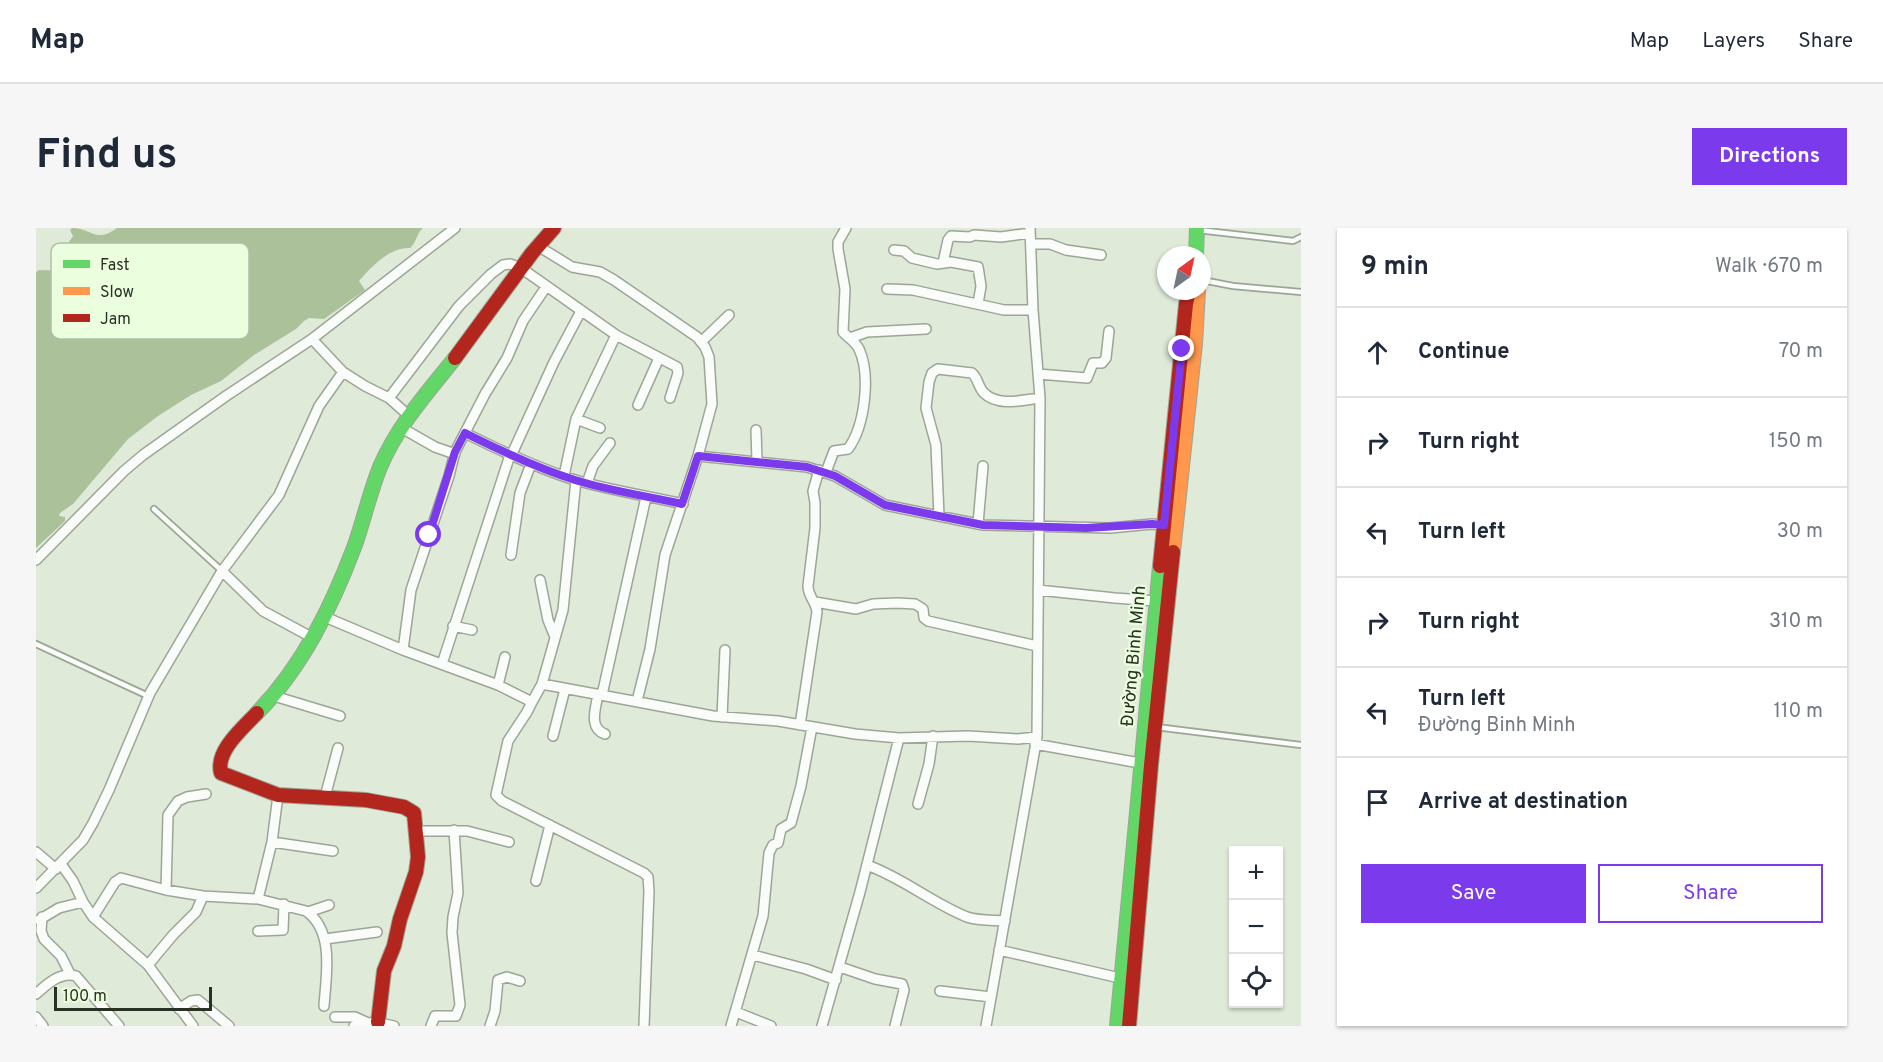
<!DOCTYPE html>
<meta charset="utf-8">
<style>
body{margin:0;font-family:Overpass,sans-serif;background:#f6f6f7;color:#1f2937}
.controls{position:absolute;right:18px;bottom:18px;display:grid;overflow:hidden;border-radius:0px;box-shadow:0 2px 4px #0004}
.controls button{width:54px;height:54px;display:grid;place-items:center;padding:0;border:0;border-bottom:2px solid #e0e1e3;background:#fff;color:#1f2937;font:30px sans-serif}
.compass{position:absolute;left:1121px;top:18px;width:54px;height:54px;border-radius:50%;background:#fff;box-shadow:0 2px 4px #0004;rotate:33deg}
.scale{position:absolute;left:18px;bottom:15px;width:158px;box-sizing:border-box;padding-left:6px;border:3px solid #293024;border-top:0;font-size:16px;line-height:21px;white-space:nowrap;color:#293024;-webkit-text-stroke:4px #ebfede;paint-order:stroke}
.stop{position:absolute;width:18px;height:18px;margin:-14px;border:4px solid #7c3aed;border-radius:50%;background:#fff}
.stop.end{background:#7c3aed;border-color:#fff;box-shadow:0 2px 6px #0008}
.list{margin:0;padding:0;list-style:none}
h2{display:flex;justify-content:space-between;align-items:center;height:78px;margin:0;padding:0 24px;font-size:26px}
h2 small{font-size:20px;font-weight:400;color:#747a83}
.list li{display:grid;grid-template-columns:39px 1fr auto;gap:18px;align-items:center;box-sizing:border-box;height:90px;padding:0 24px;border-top:2px solid #e0e1e3}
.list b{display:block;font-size:22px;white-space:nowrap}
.list p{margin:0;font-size:20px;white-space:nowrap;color:#747a83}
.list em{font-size:20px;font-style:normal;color:#747a83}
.actions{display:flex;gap:12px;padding:18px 24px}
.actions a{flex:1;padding:14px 0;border:2px solid #7c3aed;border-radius:0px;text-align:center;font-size:21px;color:#7c3aed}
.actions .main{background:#7c3aed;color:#fff}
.icon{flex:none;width:33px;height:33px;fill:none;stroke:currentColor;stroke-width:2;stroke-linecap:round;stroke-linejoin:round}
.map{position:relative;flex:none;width:1265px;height:798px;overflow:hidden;border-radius:0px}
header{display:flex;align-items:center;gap:36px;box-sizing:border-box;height:84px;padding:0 30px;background:#fff;border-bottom:2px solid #e0e1e3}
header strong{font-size:28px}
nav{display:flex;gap:33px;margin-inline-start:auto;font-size:21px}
.intro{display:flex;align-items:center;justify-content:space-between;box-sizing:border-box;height:144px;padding:0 36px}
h1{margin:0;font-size:42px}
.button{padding:15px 27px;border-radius:0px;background:#7c3aed;color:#fff;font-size:21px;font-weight:700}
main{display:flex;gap:36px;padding:0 36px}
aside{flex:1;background:#fff;border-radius:0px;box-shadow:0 2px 4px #0004}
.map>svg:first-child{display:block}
</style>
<header>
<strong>Map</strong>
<nav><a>Map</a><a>Layers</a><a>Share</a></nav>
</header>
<div class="intro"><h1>Find us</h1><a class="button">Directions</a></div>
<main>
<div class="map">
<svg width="1265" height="798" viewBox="0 0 1265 798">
<rect width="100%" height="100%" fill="#dfead8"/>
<!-- water -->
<path fill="#aac199" d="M 36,0 C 55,0 60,16 81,0 L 387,0 C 380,6 381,14 374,20 C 354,19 336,38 323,53 L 329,62 L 288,91 L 273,90 L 268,93 L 260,101 L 218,127 L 185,153 L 155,167 L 122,188 L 92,211 L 37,276 L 24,285 L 23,288 L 29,289 L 29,293 L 0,320 L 0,44 L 3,42 C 17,43 23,42 31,29 L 28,21 L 37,8 L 34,2 Z"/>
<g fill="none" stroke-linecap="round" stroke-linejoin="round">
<!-- lane casing -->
<g stroke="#9da597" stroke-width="8">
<path id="lane" d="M 1162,2 L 1257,13 L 1265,9
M 1166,52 L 1197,58 L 1265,64
M 118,281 L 186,343
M 0,416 L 112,468
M 1120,499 L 1265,517"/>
</g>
<!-- street casing -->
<g stroke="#9da597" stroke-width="12">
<path id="street" d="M 995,16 L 1014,16 L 1030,22 L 1065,27
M 502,18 L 536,39 L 564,44 L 578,52 L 661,109 L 669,119 L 673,129 L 676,176 L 662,228 L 629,327 L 614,421 L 601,473
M 858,22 L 868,23 L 876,30 L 901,36 L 915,34 L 942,39 L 945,58 L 942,76
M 907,35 L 912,12 L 915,8 L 934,9 L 938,7 L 965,9 L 994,5
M 851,61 L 877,62 L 968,82 L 997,82
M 814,110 L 831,104 L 890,101
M 276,111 L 307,144 L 329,158 L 353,170 L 372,187
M 666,113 L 693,87
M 1002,146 L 1051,150 L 1057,135 L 1066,135 L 1070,130 L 1073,103
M 353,170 L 423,78 L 455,46 L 467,37 L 474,36 L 485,40 L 580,107 L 641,139 L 642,145 L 634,170
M 602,177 L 623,130
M 540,191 L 564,200
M 364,199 L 399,219 L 419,226
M 720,202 L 721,233
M 429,205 C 465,223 501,240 539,252 C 574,262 611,268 647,276
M 475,228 L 518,134 L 545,83
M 662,228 L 771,239 L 799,248 L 849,277 L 947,297 L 1074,300 L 1116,296 L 1128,297
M 790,244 L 798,223 L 812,221 C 829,198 835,147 823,121 C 819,113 812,110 807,104 L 809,61 L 802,21 L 802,14 L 810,0
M 528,248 L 540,191 L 580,107
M 551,255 L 557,238 L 574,215
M 903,288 L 900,217 L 890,180 L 893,154 L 896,145 L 902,141 L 936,145 C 942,150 942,159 948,165 C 962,179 987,172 1004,170
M 942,296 L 947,238
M 475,327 L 484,265 L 495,236
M 0,332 L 88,243 L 107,227 L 190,168 L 276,111 L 419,0
M 186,343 L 227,383 L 277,410
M 504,352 L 512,392 L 519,409
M 1002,362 L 1079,370 L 1120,373
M 779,374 L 820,381 L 837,376 L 861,375 L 879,376 L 887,381 L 888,390 L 892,393 L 1001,418
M 289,389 L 367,422 L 462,457 L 496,474 L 506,456 L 677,488 L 742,493 L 819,506 L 863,510 L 932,508 L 982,511 L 1001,509
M 417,398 L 436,402
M 367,422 L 375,362 L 413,248 L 419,224 L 449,166 L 471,130 L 487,93 L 510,59
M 406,436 L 474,227
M 506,456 L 527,382 L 540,252
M 462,457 L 469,429
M 562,466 C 560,480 552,500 569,506
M 566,467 L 610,269
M 238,468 L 304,488
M 496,474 L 491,484 L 472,513 L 460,567 L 466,573 L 608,645 L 612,649 L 613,663 L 608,798
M 686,489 L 689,422
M 764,497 L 781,384 C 780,373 772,369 772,358 L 779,300 L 779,275 L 777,263 L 783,242
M 517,508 L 529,461
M 999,516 L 1109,536
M 289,569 L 302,520
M 882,576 L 893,536 L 897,508
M 380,603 L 431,603 L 473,614
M 236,614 L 297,623
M 0,624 L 20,641
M 25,636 L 37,653 L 47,674 L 57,689 L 112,737 L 157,798
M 831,637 C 867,650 896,675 931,689 C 943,693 956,692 969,693
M 500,653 L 514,597
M 0,660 L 47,612 L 57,595 L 73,562 L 114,465 L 186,343 L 243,267 L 283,178 L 307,144
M 130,662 L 132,587 L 142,573 L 151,569 L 170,566
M 222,671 L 236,614 L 242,567
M 272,684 L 293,677
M 6,689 L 5,703 L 8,711 L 25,728 L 34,746
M 57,689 L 79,654 L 85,650 L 130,662 L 167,668 L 222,671 L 270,683 C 299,703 290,748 288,778
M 3,692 L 23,680 L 47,674
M 222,703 L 247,702 L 248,676
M 289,711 L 341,704
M 963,722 L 1088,751
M 717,727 L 770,741 L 800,752
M 112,737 L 137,707 L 160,684 L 167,668
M 804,739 L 839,751 L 866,756 L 868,762 L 859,798
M 904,763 L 955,769
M 0,766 C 11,756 25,743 40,748 L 83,798
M 143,781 L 155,773 L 162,772 L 193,798
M 700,784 L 735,798
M 0,789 L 7,798
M 299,789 L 319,789 L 332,795
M 318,798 L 339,794 L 358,798
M 395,798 L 399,788 L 420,788 L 424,777 L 416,705 L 417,689 L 422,665 L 418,602
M 454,798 L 459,783 L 462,752 L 471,749 L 484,753
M 695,798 L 727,688 L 733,625 L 737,617 L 742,615 L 745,601 L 755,595 L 765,558 L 776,499
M 786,798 L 824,664 L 863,510
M 950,798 L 1001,509 L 1004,170 L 997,82 L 994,0"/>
</g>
<!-- fast casing -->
<g stroke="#9da597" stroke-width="16">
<path id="fast" d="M 1160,27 L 1161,0
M 221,485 C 267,438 296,378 319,317 C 328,291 334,264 344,239 C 362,197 391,165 419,130
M 1081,798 L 1124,338"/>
</g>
<!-- slow casing -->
<g stroke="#9da597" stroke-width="16">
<path id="slow" d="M 1137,324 L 1159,116 L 1162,63"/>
</g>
<!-- jam casing -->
<g stroke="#9da597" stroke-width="16">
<path id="jam" d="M 419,130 L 496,25 L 518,0
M 1124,338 L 1150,76 L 1153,63
M 221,485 C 207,500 179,523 185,545 L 242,567 L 330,572 L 368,579 L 378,585 L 382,629 L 380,644 L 364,691 L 358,718 L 348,743 L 342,794
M 1093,798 L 1115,537 L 1137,324"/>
</g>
<!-- lane -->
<use href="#lane" stroke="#fafcf9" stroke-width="4.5"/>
<!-- street -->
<use href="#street" stroke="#fafcf9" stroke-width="9"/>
<!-- fast -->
<use href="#fast" stroke="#63d668" stroke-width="14"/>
<!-- slow -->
<use href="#slow" stroke="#ff974d" stroke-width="14"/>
<!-- jam -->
<use href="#jam" stroke="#b3261e" stroke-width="14"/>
</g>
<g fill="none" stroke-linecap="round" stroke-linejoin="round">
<!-- route -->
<path stroke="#7c3aed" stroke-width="8" d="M 393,307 L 419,224 L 429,205 C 465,223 501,240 539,252 C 574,263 611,268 646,276 L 662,228 L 771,239 L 799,248 L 849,277 L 947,297 L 1050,300 L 1116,296 L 1128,297 L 1146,121"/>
</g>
<g text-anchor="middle" stroke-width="4.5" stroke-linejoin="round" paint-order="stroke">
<!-- street labels -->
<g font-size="18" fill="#293024" stroke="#ebfede">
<text transform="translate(1097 428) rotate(-85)" y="6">Đường Binh Minh</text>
</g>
</g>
<!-- legend -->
<rect x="15" y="15" width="198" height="96" rx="9" fill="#ebfede" stroke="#b1c0a6" stroke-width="1.5"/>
<rect x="27" y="32" width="27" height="8" fill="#63d668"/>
<rect x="27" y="59" width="27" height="8" fill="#ff974d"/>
<rect x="27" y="86" width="27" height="8" fill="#b3261e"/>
<g font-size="16" fill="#293024">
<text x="64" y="42">Fast</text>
<text x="64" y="69">Slow</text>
<text x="64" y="96">Jam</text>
</g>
</svg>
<div class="controls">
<button>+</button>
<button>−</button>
<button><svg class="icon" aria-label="locate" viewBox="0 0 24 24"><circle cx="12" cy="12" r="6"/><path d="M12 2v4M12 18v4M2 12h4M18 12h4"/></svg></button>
</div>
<svg class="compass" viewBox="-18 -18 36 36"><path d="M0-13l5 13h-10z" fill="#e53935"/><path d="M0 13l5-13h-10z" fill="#747a83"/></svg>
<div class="scale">100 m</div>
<div class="stop" style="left:393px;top:307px"></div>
<div class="stop end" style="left:1146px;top:121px"></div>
</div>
<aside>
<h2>9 min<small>Walk · 670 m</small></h2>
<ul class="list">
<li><svg class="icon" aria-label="ahead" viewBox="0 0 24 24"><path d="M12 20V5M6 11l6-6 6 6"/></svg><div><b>Continue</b></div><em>70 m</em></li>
<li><svg class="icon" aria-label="right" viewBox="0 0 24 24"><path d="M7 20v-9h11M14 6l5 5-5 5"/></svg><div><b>Turn right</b></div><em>150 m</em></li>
<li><svg class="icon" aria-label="left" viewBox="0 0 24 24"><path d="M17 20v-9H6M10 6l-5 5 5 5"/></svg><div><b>Turn left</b></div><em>30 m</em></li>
<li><svg class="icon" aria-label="right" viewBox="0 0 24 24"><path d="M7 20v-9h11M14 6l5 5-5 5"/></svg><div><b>Turn right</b></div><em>310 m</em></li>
<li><svg class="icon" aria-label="left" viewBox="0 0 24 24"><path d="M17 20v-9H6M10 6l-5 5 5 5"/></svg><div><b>Turn left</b><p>Đường Binh Minh</p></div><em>110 m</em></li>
<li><svg class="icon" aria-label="arrive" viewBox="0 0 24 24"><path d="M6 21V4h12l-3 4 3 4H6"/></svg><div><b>Arrive at destination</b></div></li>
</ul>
<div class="actions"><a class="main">Save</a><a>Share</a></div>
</aside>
</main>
